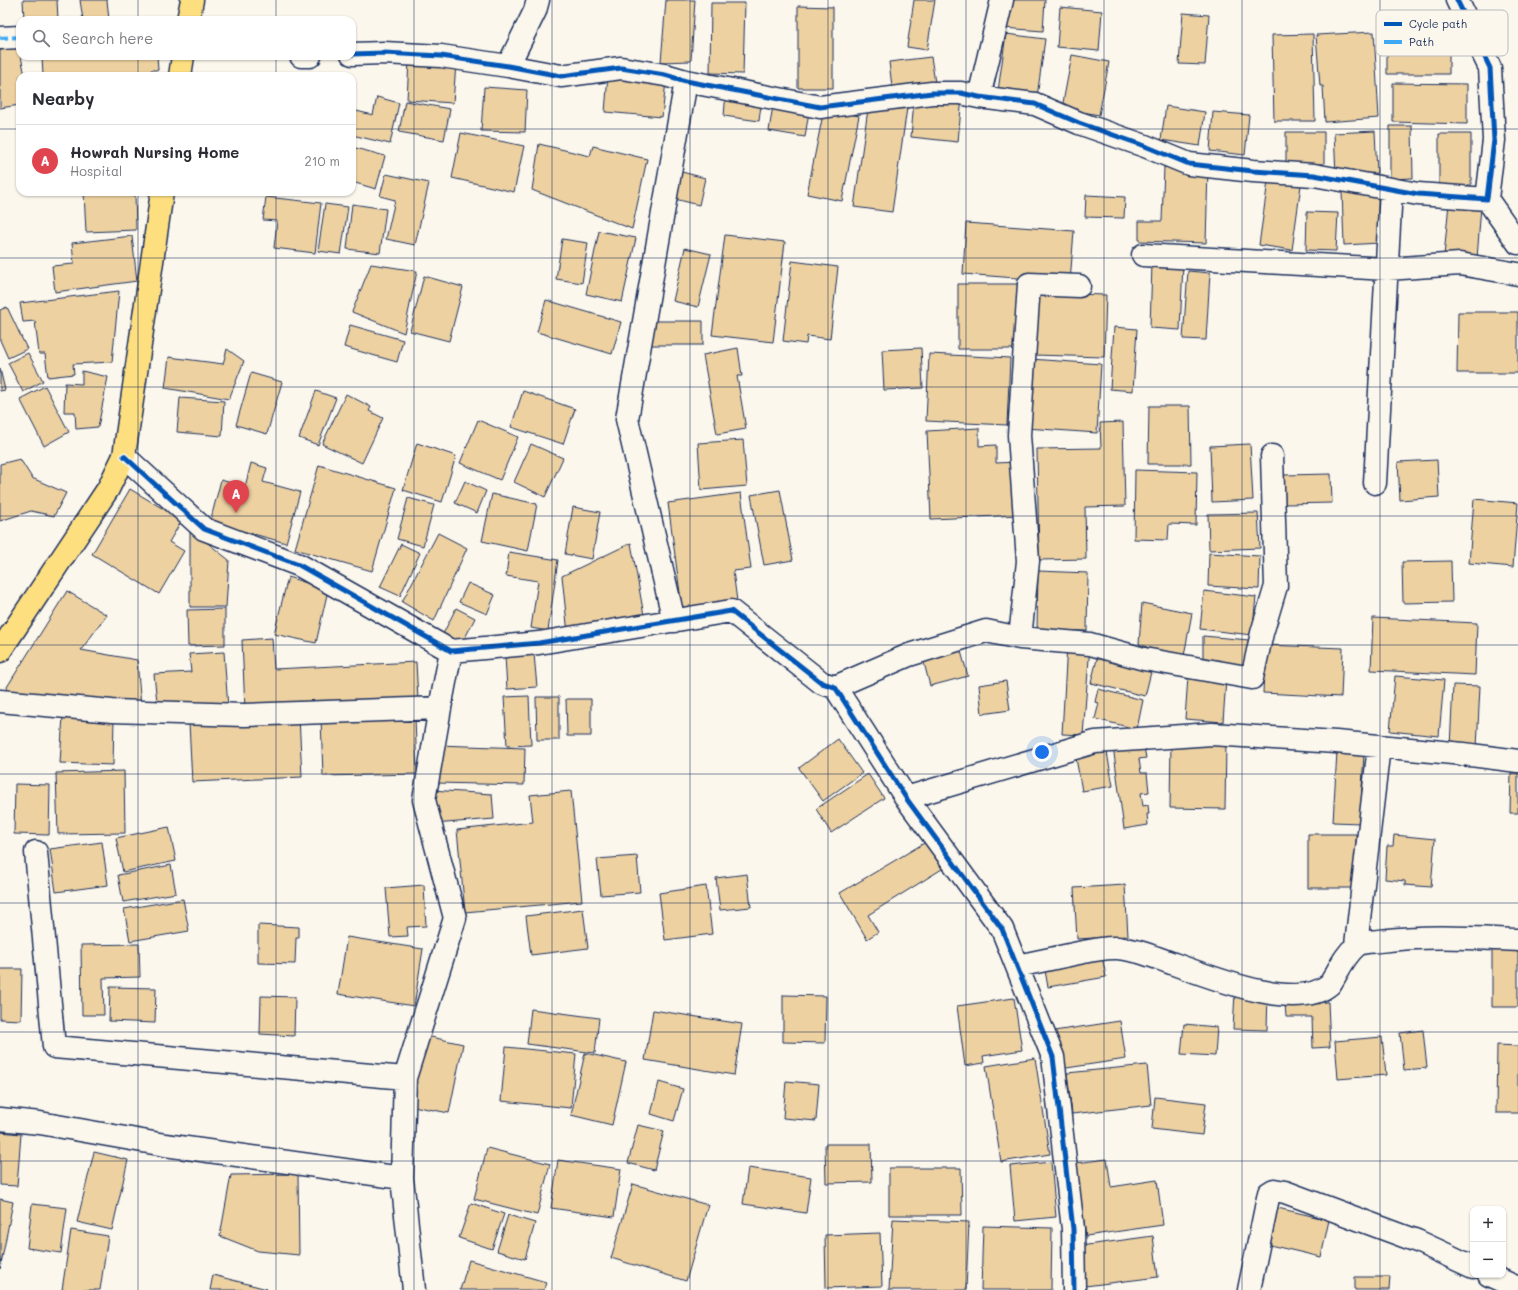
<!DOCTYPE html>
<meta charset="utf-8">
<style>
body{margin:0;font-family:Mali,sans-serif;background:#f7f7f7;color:#2b2b33}
.controls{position:absolute;right:12px;bottom:12px;display:grid;overflow:hidden;border-radius:8px;box-shadow:0 1px 3px #0004}
.controls button{width:36px;height:36px;display:grid;place-items:center;padding:0;border:0;border-bottom:1px solid #e1e1e2;background:#fff;color:#2b2b33;font:20px sans-serif}
.you{position:absolute;left:1042px;top:752px;width:14px;height:14px;margin:-10px;border:3px solid #fff;border-radius:50%;background:#1a73e8;box-shadow:0 0 0 6px #1a73e833}
.badge{display:grid;place-items:center;width:26px;height:26px;border-radius:50%;background:#1f6fb2;color:#fff;font-size:13px;font-weight:700}
.pin{position:absolute;translate:-50% -33px;filter:drop-shadow(0 1px 2px #0008)}
.pin::after{content:'';position:absolute;top:21px;width:14px;height:12px;background:inherit;clip-path:polygon(0 0,100% 0,50% 100%)}
.list{margin:0;padding:0;list-style:none}
h2{display:flex;justify-content:space-between;align-items:center;height:52px;margin:0;padding:0 16px;font-size:17px}
h2 small{font-size:13px;font-weight:400;color:#7c7c81}
.list li{display:grid;grid-template-columns:26px 1fr auto;gap:12px;align-items:center;box-sizing:border-box;height:72px;padding:0 16px;border-top:1px solid #e1e1e2}
.list b{display:block;font-size:15px;white-space:nowrap}
.list p{margin:0;font-size:13px;white-space:nowrap;color:#7c7c81}
.list em{font-size:13px;font-style:normal;color:#7c7c81}
.icon{flex:none;width:22px;height:22px;fill:none;stroke:currentColor;stroke-width:2;stroke-linecap:round;stroke-linejoin:round}
.map{position:relative;flex:none;width:1518px;height:1290px;overflow:hidden}
.search{position:absolute;background:#fff;box-shadow:0 1px 3px #0004;left:16px;top:16px;width:340px;height:44px;display:flex;align-items:center;gap:10px;box-sizing:border-box;padding:0 14px;border-radius:12px;color:#7c7c81;font-size:15px}
.panel{position:absolute;background:#fff;box-shadow:0 1px 3px #0004;left:16px;top:72px;width:340px;height:124px;border-radius:12px}
.map>svg:first-child{display:block}
</style>
<div class="map">
<svg width="1518" height="1290" viewBox="0 0 1518 1290">
<rect width="100%" height="100%" fill="#fbf7ec"/>
<filter id="ink" filterUnits="userSpaceOnUse"><feTurbulence type="fractalNoise" baseFrequency=".025" numOctaves="2"/><feDisplacementMap in="SourceGraphic" scale="8" xChannelSelector="R" yChannelSelector="G"/><feConvolveMatrix kernelMatrix="1 2 1 2 8 2 1 2 1" color-interpolation-filters="sRGB"/></filter>
<g filter="url(#ink)">
<!-- building -->
<path fill="#edd1a1" stroke="#1b2f5e" d="M 23,0 L 57,0 L 58,20 L 24,20 Z
M 80,0 L 107,0 L 109,20 L 83,20 Z
M 666,0 L 695,0 L 691,61 L 661,62 Z
M 914,0 L 935,0 L 927,50 L 907,47 Z
M 1005,0 L 1045,0 L 1043,31 L 1003,28 Z
M 711,3 L 745,3 L 743,74 L 710,73 Z
M 798,6 L 833,7 L 833,88 L 798,88 Z
M 1060,7 L 1102,11 L 1099,51 L 1057,47 Z
M 1183,13 L 1209,15 L 1205,65 L 1179,64 Z
M 1374,32 L 1379,118 L 1325,122 L 1323,86 L 1320,86 L 1316,35 Z
M 1006,34 L 1045,39 L 1037,97 L 998,91 Z
M 1313,34 L 1315,121 L 1274,121 L 1272,35 Z
M 1387,36 L 1449,36 L 1449,74 L 1387,74 Z
M 20,47 L 20,56 L 21,56 L 25,76 L 20,76 L 20,105 L 0,108 L 0,50 Z
M 1072,55 L 1109,62 L 1099,115 L 1062,108 Z
M 42,56 L 157,56 L 158,70 L 151,70 L 152,76 L 43,76 Z
M 931,57 L 936,89 L 893,95 L 889,62 Z
M 409,60 L 456,64 L 453,103 L 407,100 Z
M 608,75 L 666,81 L 662,117 L 605,112 Z
M 1393,83 L 1467,84 L 1467,124 L 1393,122 Z
M 484,87 L 527,90 L 525,132 L 481,131 Z
M 726,92 L 762,97 L 759,121 L 724,116 Z
M 962,96 L 958,142 L 911,137 L 914,99 Z
M 377,97 L 399,103 L 390,144 L 352,135 L 352,110 L 373,115 Z
M 774,99 L 810,105 L 805,137 L 769,131 Z
M 405,101 L 450,109 L 444,140 L 399,132 Z
M 869,102 L 907,108 L 892,212 L 854,207 Z
M 1166,106 L 1205,112 L 1200,146 L 1161,140 Z
M 824,109 L 859,116 L 842,201 L 807,194 Z
M 1213,112 L 1249,115 L 1245,155 L 1210,151 Z
M 1390,126 L 1412,126 L 1413,178 L 1390,179 Z
M 1375,131 L 1377,173 L 1336,175 L 1334,133 Z
M 1286,132 L 1324,132 L 1324,164 L 1286,164 Z
M 461,133 L 524,146 L 514,192 L 452,178 Z
M 1439,134 L 1471,134 L 1471,186 L 1439,187 Z
M 539,144 L 590,156 L 593,146 L 647,159 L 632,229 L 532,190 Z
M 352,147 L 385,156 L 376,189 L 352,182 Z
M 1164,167 L 1208,168 L 1206,243 L 1139,241 L 1139,221 L 1162,221 Z
M 678,171 L 705,178 L 699,205 L 671,198 Z
M 386,174 L 429,183 L 415,245 L 386,239 L 395,200 L 380,196 Z
M 1269,174 L 1302,178 L 1292,250 L 1259,245 Z
M 1379,191 L 1380,243 L 1344,245 L 1342,192 Z
M 84,192 L 135,192 L 136,230 L 86,232 Z
M 1086,195 L 1125,197 L 1124,218 L 1085,217 Z
M 266,197 L 321,203 L 315,253 L 274,248 L 277,221 L 263,220 Z
M 1449,203 L 1481,206 L 1477,259 L 1444,256 Z
M 325,204 L 348,207 L 341,254 L 318,251 Z
M 352,204 L 386,209 L 380,253 L 347,249 Z
M 1307,212 L 1338,213 L 1336,251 L 1306,250 Z
M 966,223 L 1074,231 L 1070,282 L 963,274 Z
M 599,231 L 636,238 L 622,302 L 586,294 Z
M 725,235 L 785,242 L 773,342 L 712,335 Z
M 132,236 L 137,281 L 55,292 L 52,266 L 74,264 L 72,243 Z
M 562,239 L 588,243 L 582,283 L 556,279 Z
M 685,248 L 711,254 L 698,307 L 673,301 Z
M 792,261 L 838,267 L 830,339 L 807,336 L 806,344 L 783,341 Z
M 1152,263 L 1183,264 L 1180,330 L 1150,328 Z
M 371,264 L 417,271 L 404,333 L 352,312 Z
M 1188,271 L 1210,273 L 1206,340 L 1183,339 Z
M 424,276 L 463,287 L 449,341 L 410,331 Z
M 958,284 L 1018,284 L 1017,349 L 958,349 Z
M 119,291 L 112,362 L 73,364 L 74,374 L 48,377 L 45,354 L 39,354 L 35,321 L 23,322 L 20,303 Z
M 1035,293 L 1106,295 L 1104,357 L 1034,355 Z
M 546,300 L 621,322 L 612,354 L 537,332 Z
M 7,307 L 27,349 L 8,358 L 0,340 L 0,310 Z
M 1458,312 L 1518,312 L 1518,373 L 1457,373 Z
M 650,321 L 703,321 L 703,345 L 649,345 Z
M 350,325 L 403,340 L 397,362 L 344,347 Z
M 1114,327 L 1137,329 L 1133,391 L 1110,389 Z
M 738,348 L 742,376 L 737,376 L 746,429 L 717,434 L 703,355 Z
M 921,348 L 923,388 L 884,390 L 882,350 Z
M 227,349 L 244,361 L 229,399 L 165,388 L 169,357 L 223,364 Z
M 28,353 L 43,381 L 23,392 L 8,363 Z
M 929,354 L 1010,358 L 1007,425 L 926,421 Z
M 1030,359 L 1101,364 L 1097,433 L 1026,428 Z
M 0,369 L 5,390 L 0,391 Z
M 82,371 L 108,377 L 98,427 L 76,429 L 75,412 L 64,412 L 65,383 L 82,384 Z
M 251,373 L 282,382 L 267,434 L 236,425 Z
M 45,386 L 69,432 L 44,446 L 20,399 Z
M 316,391 L 336,398 L 318,445 L 299,438 Z
M 523,391 L 575,409 L 563,444 L 511,427 Z
M 346,394 L 371,407 L 369,411 L 383,418 L 362,463 L 322,444 Z
M 180,398 L 224,401 L 222,436 L 177,432 Z
M 1149,406 L 1190,406 L 1191,464 L 1148,464 Z
M 478,420 L 518,437 L 500,480 L 460,463 Z
M 1123,422 L 1125,506 L 1085,507 L 1086,559 L 1039,560 L 1037,449 L 1101,448 L 1100,423 Z
M 979,428 L 979,446 L 996,445 L 996,463 L 1017,462 L 1020,515 L 931,519 L 927,431 Z
M 743,440 L 747,486 L 701,490 L 698,443 Z
M 417,443 L 456,456 L 442,502 L 403,490 Z
M 531,444 L 563,458 L 545,497 L 514,482 Z
M 1250,444 L 1253,500 L 1212,502 L 1210,446 Z
M 20,459 L 32,478 L 66,493 L 54,516 L 31,511 L 0,521 L 0,464 Z
M 1437,460 L 1439,497 L 1400,500 L 1398,462 Z
M 251,463 L 267,468 L 263,482 L 300,492 L 286,543 L 210,522 L 221,480 L 245,487 Z
M 319,465 L 396,488 L 372,571 L 295,549 Z
M 1135,470 L 1197,472 L 1196,525 L 1169,524 L 1168,540 L 1134,539 Z
M 1331,474 L 1332,503 L 1285,504 L 1284,475 Z
M 465,481 L 486,491 L 477,513 L 455,503 Z
M 130,489 L 182,520 L 169,542 L 184,551 L 159,594 L 92,554 Z
M 780,490 L 793,560 L 764,565 L 751,495 Z
M 741,493 L 751,569 L 733,571 L 737,601 L 682,608 L 668,503 Z
M 492,494 L 537,504 L 528,551 L 482,541 Z
M 408,498 L 434,505 L 423,546 L 397,539 Z
M 1474,499 L 1518,503 L 1513,567 L 1469,563 Z
M 573,507 L 600,512 L 592,559 L 565,554 Z
M 1258,513 L 1260,548 L 1209,550 L 1208,514 Z
M 190,529 L 229,560 L 226,607 L 190,607 Z
M 438,533 L 467,548 L 434,621 L 402,602 Z
M 631,543 L 645,621 L 568,634 L 562,576 Z
M 401,544 L 420,553 L 400,596 L 380,587 Z
M 509,552 L 558,560 L 548,631 L 531,628 L 538,581 L 506,576 Z
M 1209,553 L 1260,556 L 1259,589 L 1208,586 Z
M 1451,561 L 1452,602 L 1403,603 L 1402,562 Z
M 1038,571 L 1088,573 L 1087,631 L 1037,630 Z
M 288,577 L 328,590 L 316,643 L 274,634 Z
M 468,583 L 495,595 L 487,614 L 459,602 Z
M 67,591 L 107,615 L 81,650 L 137,660 L 141,706 L 8,694 L 7,687 Z
M 1204,591 L 1256,597 L 1252,635 L 1200,629 Z
M 1142,603 L 1192,613 L 1183,661 L 1139,644 Z
M 456,608 L 475,618 L 461,646 L 442,636 Z
M 225,609 L 225,645 L 188,646 L 187,610 Z
M 1373,618 L 1477,623 L 1475,675 L 1371,670 Z
M 1203,636 L 1249,640 L 1246,668 L 1203,660 Z
M 272,638 L 274,669 L 416,662 L 418,700 L 245,710 L 242,640 Z
M 1067,644 L 1090,646 L 1083,735 L 1062,734 Z
M 1265,645 L 1343,648 L 1341,697 L 1263,693 Z
M 960,648 L 968,676 L 930,686 L 923,659 Z
M 224,652 L 228,708 L 157,702 L 154,674 L 191,672 L 189,654 Z
M 534,654 L 537,687 L 507,689 L 505,656 Z
M 1098,655 L 1152,668 L 1145,696 L 1091,683 Z
M 1188,676 L 1226,679 L 1223,722 L 1185,719 Z
M 1395,676 L 1444,680 L 1439,736 L 1390,731 Z
M 1006,681 L 1010,710 L 982,714 L 979,685 Z
M 1453,685 L 1480,686 L 1477,748 L 1450,747 Z
M 1098,689 L 1143,700 L 1137,729 L 1095,719 L 1099,703 L 1095,702 Z
M 529,696 L 531,745 L 507,746 L 504,697 Z
M 536,697 L 559,697 L 559,740 L 537,740 Z
M 566,699 L 591,699 L 591,736 L 567,736 Z
M 63,715 L 114,717 L 113,765 L 60,763 Z
M 299,716 L 302,777 L 192,782 L 189,723 Z
M 415,717 L 417,774 L 323,776 L 321,718 Z
M 838,739 L 862,773 L 823,801 L 799,768 Z
M 1171,741 L 1226,742 L 1225,809 L 1170,808 Z
M 1143,742 L 1146,758 L 1139,759 L 1141,773 L 1147,773 L 1149,792 L 1141,793 L 1143,806 L 1148,805 L 1149,814 L 1147,814 L 1148,825 L 1124,829 L 1113,746 Z
M 437,745 L 525,748 L 524,785 L 436,783 Z
M 1106,747 L 1113,786 L 1082,791 L 1075,753 Z
M 1337,751 L 1364,753 L 1360,823 L 1333,822 Z
M 124,771 L 125,833 L 58,834 L 56,773 Z
M 1511,773 L 1518,773 L 1518,813 L 1510,813 Z
M 868,774 L 884,798 L 831,833 L 816,809 Z
M 15,784 L 50,785 L 49,835 L 14,834 Z
M 431,790 L 492,794 L 494,819 L 434,824 Z
M 571,791 L 582,901 L 465,912 L 457,830 L 533,822 L 530,795 Z
M 169,827 L 176,861 L 123,872 L 116,838 Z
M 1308,834 L 1356,834 L 1356,888 L 1308,888 Z
M 1394,835 L 1435,839 L 1431,887 L 1405,885 L 1405,881 L 1385,879 L 1387,846 L 1393,846 Z
M 102,842 L 108,885 L 56,892 L 50,849 Z
M 926,842 L 942,869 L 868,915 L 878,932 L 867,939 L 840,893 Z
M 637,856 L 640,892 L 601,895 L 597,859 Z
M 171,865 L 176,893 L 123,902 L 118,875 Z
M 747,874 L 751,907 L 720,910 L 716,878 Z
M 424,885 L 426,926 L 407,927 L 408,936 L 390,937 L 386,888 Z
M 1125,885 L 1128,936 L 1077,939 L 1074,888 Z
M 706,886 L 712,934 L 665,940 L 659,893 Z
M 183,899 L 189,931 L 130,941 L 124,909 Z
M 583,909 L 588,948 L 531,955 L 526,916 Z
M 258,925 L 299,927 L 299,938 L 296,938 L 295,964 L 258,963 Z
M 347,937 L 423,949 L 414,1006 L 338,994 Z
M 139,944 L 140,977 L 103,978 L 104,1015 L 82,1015 L 81,945 Z
M 1492,947 L 1518,947 L 1518,1007 L 1492,1007 Z
M 1102,955 L 1106,977 L 1048,987 L 1044,965 Z
M 0,969 L 22,969 L 21,1020 L 0,1019 Z
M 110,987 L 156,988 L 155,1023 L 109,1021 Z
M 1235,992 L 1268,994 L 1267,1030 L 1233,1029 Z
M 783,995 L 826,996 L 825,1043 L 783,1042 Z
M 261,996 L 295,997 L 294,1036 L 260,1034 Z
M 1014,998 L 1022,1050 L 983,1056 L 984,1063 L 965,1066 L 957,1006 Z
M 1328,1002 L 1330,1047 L 1313,1048 L 1312,1017 L 1286,1017 L 1285,1004 Z
M 531,1009 L 599,1018 L 595,1053 L 527,1044 Z
M 653,1010 L 742,1024 L 734,1075 L 645,1060 Z
M 1120,1021 L 1126,1059 L 1060,1069 L 1054,1031 Z
M 1184,1024 L 1217,1027 L 1215,1056 L 1181,1054 Z
M 1423,1030 L 1427,1068 L 1404,1070 L 1400,1033 Z
M 422,1035 L 463,1044 L 449,1113 L 408,1105 Z
M 1382,1037 L 1386,1075 L 1338,1079 L 1335,1041 Z
M 1497,1045 L 1518,1046 L 1518,1113 L 1496,1113 Z
M 506,1047 L 576,1054 L 571,1108 L 501,1101 Z
M 585,1053 L 626,1062 L 612,1125 L 571,1115 Z
M 1035,1058 L 1050,1154 L 1001,1162 L 986,1066 Z
M 1147,1065 L 1151,1105 L 1072,1114 L 1067,1073 Z
M 786,1081 L 819,1084 L 816,1121 L 783,1118 Z
M 659,1082 L 683,1089 L 674,1121 L 651,1114 Z
M 1155,1097 L 1206,1103 L 1202,1135 L 1152,1129 Z
M 638,1125 L 664,1131 L 654,1170 L 628,1163 Z
M 0,1132 L 21,1134 L 17,1186 L 0,1185 Z
M 825,1144 L 871,1144 L 872,1182 L 826,1183 Z
M 487,1148 L 550,1164 L 537,1215 L 474,1199 Z
M 94,1152 L 128,1160 L 112,1230 L 77,1222 Z
M 1107,1159 L 1111,1187 L 1157,1180 L 1163,1225 L 1086,1236 L 1076,1163 Z
M 558,1160 L 621,1169 L 614,1217 L 551,1208 Z
M 1051,1162 L 1056,1217 L 1015,1221 L 1010,1166 Z
M 748,1168 L 811,1177 L 806,1213 L 743,1204 Z
M 889,1168 L 961,1168 L 962,1215 L 889,1215 Z
M 298,1174 L 299,1255 L 258,1251 L 220,1236 L 231,1175 Z
M 633,1184 L 708,1205 L 686,1281 L 611,1258 Z
M 0,1199 L 13,1202 L 0,1269 Z
M 471,1203 L 504,1214 L 492,1249 L 459,1238 Z
M 32,1204 L 67,1208 L 61,1253 L 27,1248 Z
M 1269,1206 L 1329,1220 L 1321,1257 L 1261,1243 Z
M 508,1215 L 535,1223 L 525,1259 L 497,1251 Z
M 893,1219 L 969,1222 L 966,1290 L 889,1290 Z
M 983,1226 L 1052,1228 L 1051,1290 L 981,1290 Z
M 71,1230 L 108,1236 L 100,1290 L 62,1290 Z
M 880,1233 L 882,1286 L 826,1288 L 825,1235 Z
M 1153,1236 L 1158,1277 L 1085,1286 L 1080,1246 Z
M 469,1260 L 546,1282 L 544,1290 L 460,1290 Z
M 213,1275 L 267,1289 L 267,1290 L 210,1290 Z
M 1355,1277 L 1390,1277 L 1389,1290 L 1355,1290 Z"/>
<g fill="none" stroke-linecap="round" stroke-linejoin="round">
<!-- minor casing -->
<g stroke="#1b2f5e" stroke-width="25">
<path id="minor" d="M 0,38 L 20,37
M 352,54 L 384,53 L 441,56 L 508,66 L 561,76 L 621,68 L 665,75 L 686,81 L 820,107 L 932,93 L 961,93 L 979,97 L 1035,104 L 1079,123 L 1145,146 L 1189,164 L 1253,171 L 1314,175 L 1418,194 L 1487,199 L 1494,140 L 1490,68 L 1457,0
M 301,56 L 310,56
M 508,66 L 535,11 L 538,0
M 979,97 L 1002,0
M 1487,199 L 1518,243
M 1143,255 L 1387,269 L 1460,264 L 1518,274
M 124,456 L 204,529 L 299,565 L 451,651 L 539,643 L 731,611 L 822,683 L 835,687 L 906,798 L 1002,929 L 1053,1057 L 1073,1229 L 1074,1290
M 1375,483 L 1391,189
M 674,621 L 627,419 L 686,81
M 1020,638 L 1028,561 L 1019,435 L 1029,284 L 1079,286
M 835,687 L 909,655 L 986,631 L 1020,638 L 1090,644 L 1144,659 L 1252,678 L 1262,633 L 1276,586 L 1272,456
M 0,701 L 112,711 L 244,715 L 440,708
M 906,798 L 1095,742 L 1212,734 L 1336,742 L 1463,754 L 1518,761
M 36,852 L 54,1047 L 405,1078
M 1356,945 L 1379,746
M 1017,966 C 1036,962 1055,958 1074,954 C 1088,951 1103,947 1118,948 C 1125,949 1133,950 1139,952 C 1182,964 1292,1018 1330,984 C 1338,972 1344,956 1356,946 C 1362,941 1372,942 1379,941 C 1426,935 1472,938 1518,940
M 0,1119 L 40,1123 L 165,1145 L 402,1178
M 1489,1275 L 1518,1288
M 414,1290 L 402,1178 L 405,1078 L 455,918 L 424,800 L 440,708 L 451,651
M 1249,1290 L 1269,1193 L 1274,1190 L 1285,1192 L 1417,1241 L 1473,1267"/>
</g>
<!-- major casing -->
<g stroke="#1b2f5e" stroke-width="25">
<path id="major" d="M 188,20 L 192,0
M 180,76 L 183,56
M 0,651 L 108,489 L 124,456 L 162,192"/>
</g>
<!-- minor -->
<use href="#minor" stroke="#fbf7ec" stroke-width="22"/>
<!-- major -->
<use href="#major" stroke="#fedf80" stroke-width="22"/>
<!-- quiet -->
<path stroke="#3fa9f5" stroke-width="4" stroke-dasharray="8 4" stroke-linecap="butt" d="M 0,38 L 20,37"/>
<!-- cycleway casing -->
<g stroke="#fbf7ec" stroke-width="8">
<path id="cycleway" d="M 352,54 L 384,53 L 441,56 L 508,66 L 561,76 L 621,68 L 665,75 L 686,81 L 820,107 L 932,93 L 961,93 L 979,97 L 1035,104 L 1079,123 L 1145,146 L 1189,164 L 1253,171 L 1314,175 L 1418,194 L 1487,199 L 1494,140 L 1490,68 L 1457,0
M 124,456 L 204,529 L 299,565 L 451,651 L 539,643 L 731,611 L 822,683 L 835,687 L 906,798 L 1002,929 L 1053,1057 L 1073,1229 L 1074,1290"/>
</g>
<!-- cycleway -->
<use href="#cycleway" stroke="#0057b8" stroke-width="5"/>
</g>
</g>
<!-- grid -->
<path fill="none" stroke="#1b2f5e" stroke-width="1" stroke-opacity="0.55" d="M 138,0 L 138,20M 276,0 L 276,20M 414,0 L 414,1290M 552,0 L 552,1290M 690,0 L 690,1290M 828,0 L 828,1290M 966,0 L 966,1290M 1104,0 L 1104,1290M 1242,0 L 1242,1290M 1380,0 L 1380,1290M 138,56 L 138,76M 276,56 L 276,76M 0,129 L 20,129M 352,129 L 1518,129M 138,192 L 138,1290M 276,192 L 276,1290M 0,258 L 1518,258M 0,387 L 1518,387M 0,516 L 1518,516M 0,645 L 1518,645M 0,774 L 1518,774M 0,903 L 1518,903M 0,1032 L 1518,1032M 0,1161 L 1518,1161"/>
<!-- legend -->
<rect x="1376" y="10" width="132" height="46" rx="6" fill="#fbf7ec" stroke="#b8bbc1" stroke-width="1"/>
<rect x="1384" y="22" width="18" height="4" fill="#0057b8"/>
<rect x="1384" y="40" width="18" height="4" fill="#3fa9f5"/>
<g font-size="11" fill="#1b2f5e">
<text x="1409" y="28">Cycle path</text>
<text x="1409" y="46">Path</text>
</g>
</svg>
<div class="controls">
<button>+</button>
<button>−</button>
</div>
<div class="you"></div>
<div class="pin badge" style="left:236px;top:513px;background:#e0444e">A</div>
<div class="search"><svg class="icon" aria-label="search" viewBox="0 0 24 24"><circle cx="10" cy="10" r="6"/><path d="M15 15l6 6"/></svg>Search here</div>
<section class="panel">
<h2>Nearby<small></small></h2>
<ul class="list">
<li><span class="badge" style="background:#e0444e">A</span><div><b>Howrah Nursing Home</b><p>Hospital</p></div><em>210 m</em></li>
</ul>
</section>
</div>
